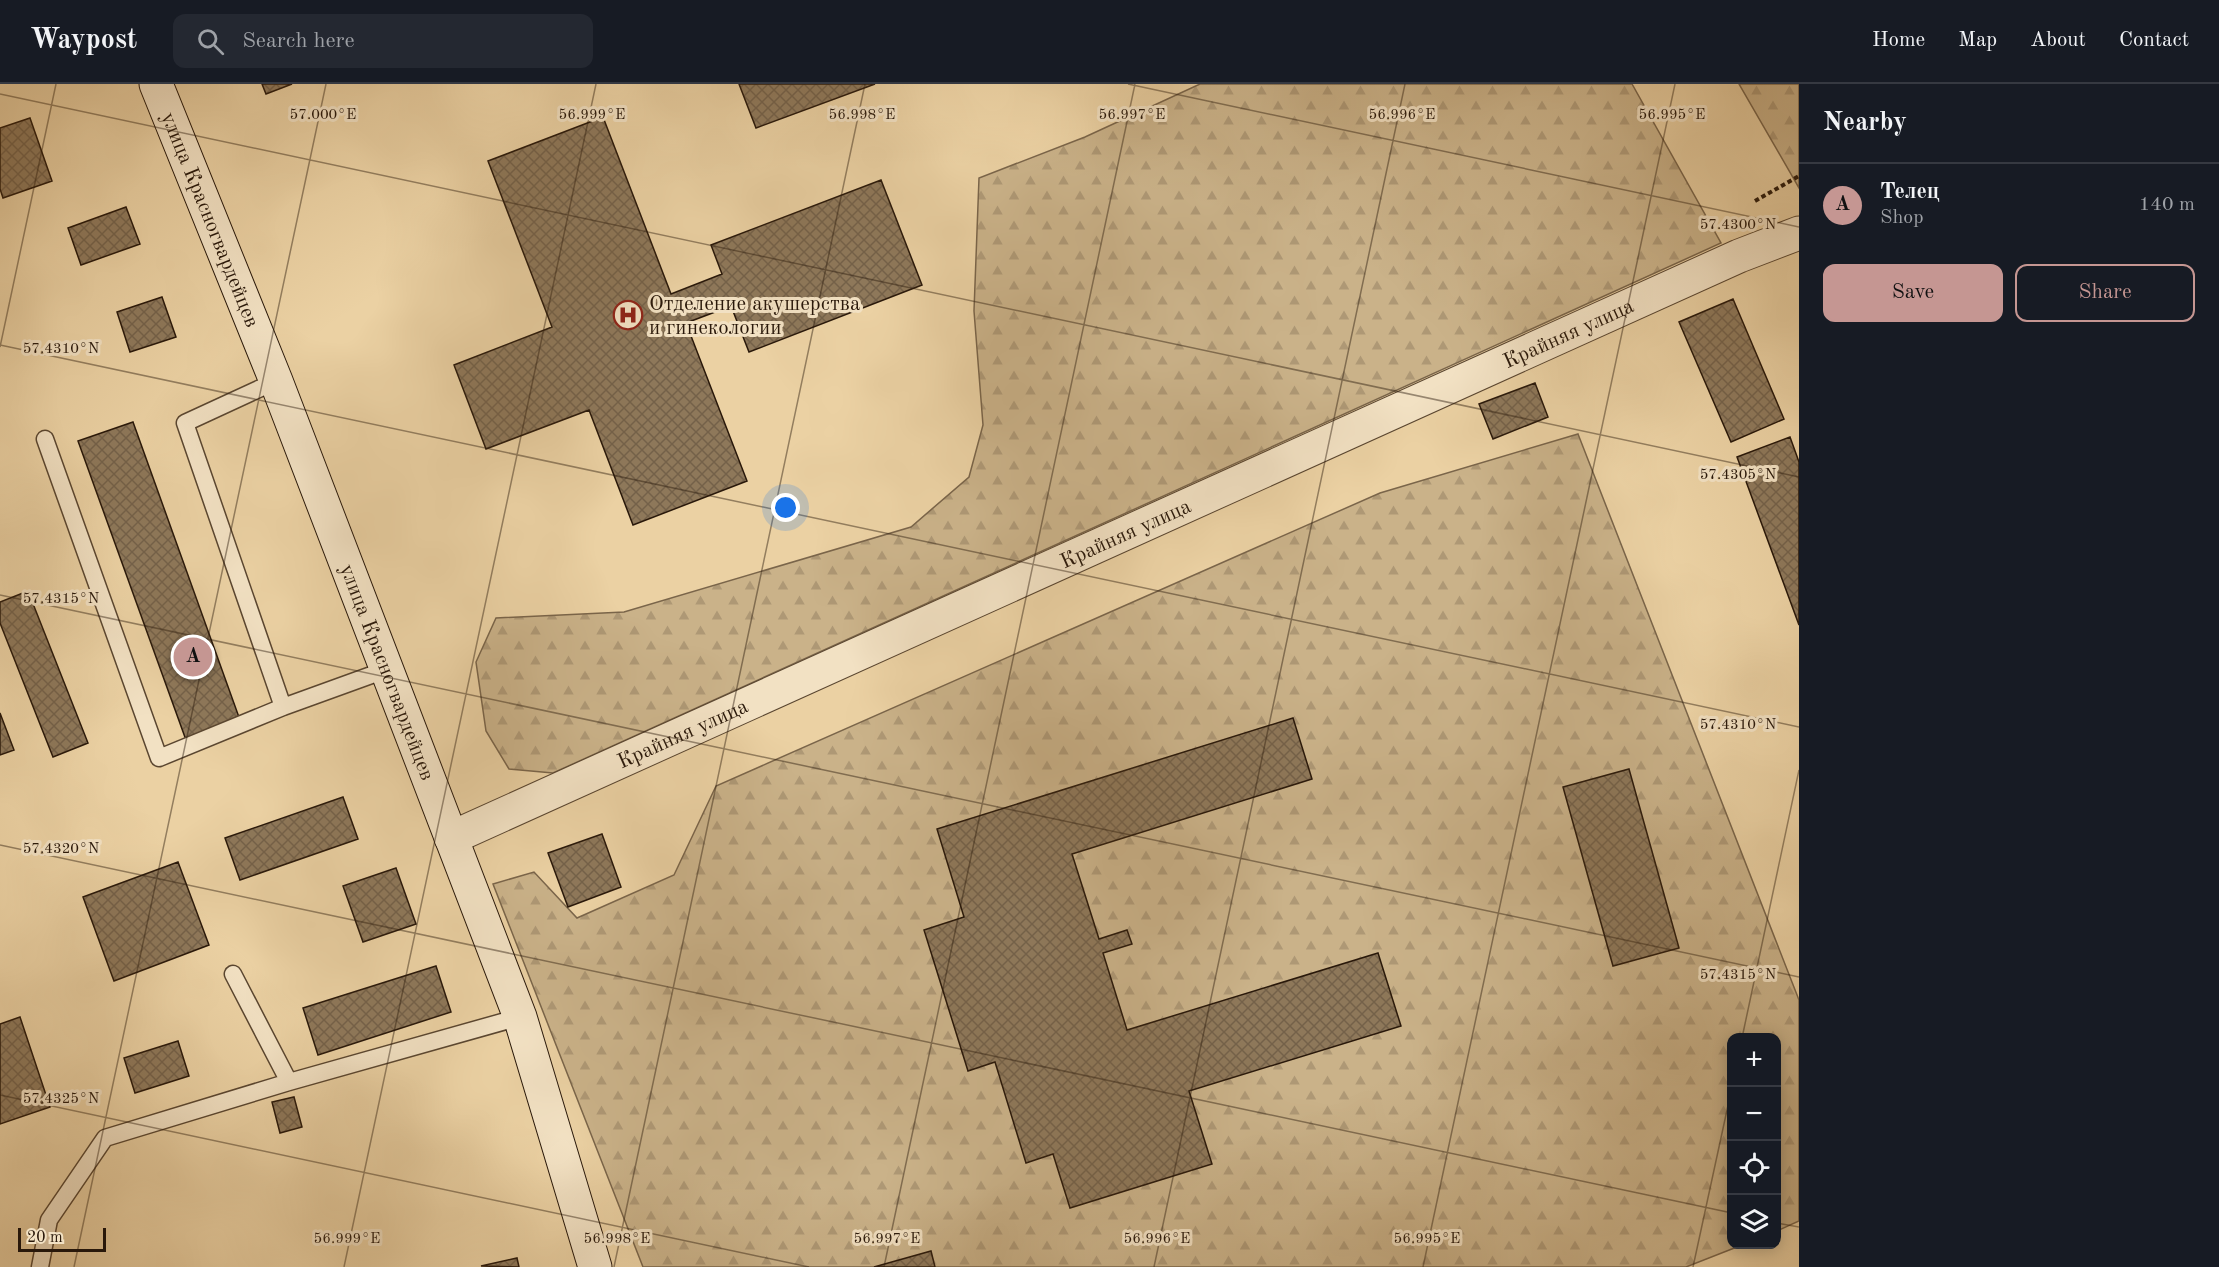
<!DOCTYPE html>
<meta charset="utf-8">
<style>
body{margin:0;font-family:"Old Standard TT",serif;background:#242831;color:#f1f3f6}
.controls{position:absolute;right:18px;bottom:18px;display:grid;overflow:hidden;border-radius:12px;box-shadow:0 3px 15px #0003}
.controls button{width:54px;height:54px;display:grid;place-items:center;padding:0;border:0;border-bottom:2px solid #363941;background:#171b24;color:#f1f3f6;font:30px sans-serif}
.scale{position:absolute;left:18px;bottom:15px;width:88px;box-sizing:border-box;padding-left:6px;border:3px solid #29180a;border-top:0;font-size:16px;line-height:21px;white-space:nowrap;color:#29180a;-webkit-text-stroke:4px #f2e1c3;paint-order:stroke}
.you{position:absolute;left:786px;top:424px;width:21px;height:21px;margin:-15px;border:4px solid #fff;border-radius:50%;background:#1a73e8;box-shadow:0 0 0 9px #1a73e833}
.badge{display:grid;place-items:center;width:39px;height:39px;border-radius:50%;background:#c59692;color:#111;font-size:20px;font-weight:700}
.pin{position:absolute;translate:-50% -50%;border:3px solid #fff;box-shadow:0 2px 6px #0006}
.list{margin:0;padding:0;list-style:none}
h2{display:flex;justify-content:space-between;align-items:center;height:78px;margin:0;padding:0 24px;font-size:26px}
h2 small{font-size:20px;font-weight:400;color:#9ea1a6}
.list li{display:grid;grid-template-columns:39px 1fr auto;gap:18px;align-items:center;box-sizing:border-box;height:84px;padding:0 24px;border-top:2px solid #363941}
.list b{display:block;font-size:22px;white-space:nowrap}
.list p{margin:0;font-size:20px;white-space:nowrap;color:#9ea1a6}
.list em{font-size:20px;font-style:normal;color:#9ea1a6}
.actions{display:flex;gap:12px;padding:18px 24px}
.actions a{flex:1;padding:14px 0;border:2px solid #c59692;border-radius:12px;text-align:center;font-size:21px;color:#c59692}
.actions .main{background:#c59692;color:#111}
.icon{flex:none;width:33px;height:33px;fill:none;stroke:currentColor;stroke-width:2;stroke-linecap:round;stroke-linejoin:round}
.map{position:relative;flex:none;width:1799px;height:1183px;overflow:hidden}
header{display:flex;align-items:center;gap:36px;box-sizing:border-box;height:84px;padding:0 30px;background:#171b24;border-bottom:2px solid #363941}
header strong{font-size:28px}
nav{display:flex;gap:33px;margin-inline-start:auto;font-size:21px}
.search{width:420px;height:54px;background:#242831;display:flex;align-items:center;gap:15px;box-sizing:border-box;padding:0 21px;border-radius:12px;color:#9ea1a6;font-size:22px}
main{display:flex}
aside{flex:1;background:#171b24}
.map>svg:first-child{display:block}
</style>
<header>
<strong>Waypost</strong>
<div class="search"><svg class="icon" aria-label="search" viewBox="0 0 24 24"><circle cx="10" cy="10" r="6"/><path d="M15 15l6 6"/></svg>Search here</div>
<nav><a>Home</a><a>Map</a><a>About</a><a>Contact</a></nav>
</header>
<main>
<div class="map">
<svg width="1799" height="1183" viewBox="0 0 1799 1183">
<defs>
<pattern id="forest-firs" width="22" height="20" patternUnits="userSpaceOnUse" patternTransform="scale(1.5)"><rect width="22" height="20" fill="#cab289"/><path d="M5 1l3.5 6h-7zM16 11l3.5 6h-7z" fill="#ae9875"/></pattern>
<pattern id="building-cross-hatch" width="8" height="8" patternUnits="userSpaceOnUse" patternTransform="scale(1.5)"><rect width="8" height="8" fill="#8e785a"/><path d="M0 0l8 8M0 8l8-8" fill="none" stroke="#746149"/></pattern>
</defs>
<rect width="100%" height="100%" fill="#ebd1a3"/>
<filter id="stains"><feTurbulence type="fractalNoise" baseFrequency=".00333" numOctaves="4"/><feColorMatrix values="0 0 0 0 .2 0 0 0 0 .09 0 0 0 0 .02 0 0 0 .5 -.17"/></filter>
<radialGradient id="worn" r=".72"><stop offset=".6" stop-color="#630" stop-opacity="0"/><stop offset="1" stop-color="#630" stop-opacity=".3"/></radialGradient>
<!-- forest -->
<path fill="url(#forest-firs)" stroke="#7a654a" stroke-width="1.5" d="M 1200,0 L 1632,0 L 1721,159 L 553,689 L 509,685 L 486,647 L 476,578 L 496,534 L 624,528 L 911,443 L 969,393 L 983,341 L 974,227 L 979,94 L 1085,53 Z
M 1739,0 L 1799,0 L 1799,104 Z
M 1578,350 L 1799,916 L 1799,1137 L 1777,1147 L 1776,954 L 1732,954 L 1732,1160 L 1742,1161 L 1686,1183 L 643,1183 L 493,800 L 534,788 L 577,834 L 674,791 L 716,702 L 1380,409 Z"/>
<!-- building -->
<path fill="url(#building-cross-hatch)" stroke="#29180a" stroke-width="1.5" d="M 262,0 L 292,0 L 266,10 Z
M 739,0 L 875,0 L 756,44 Z
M 603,33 L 671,210 L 722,190 L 711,161 L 881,96 L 922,201 L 749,268 L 731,222 L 686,239 L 747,397 L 633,441 L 589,326 L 486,365 L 454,281 L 552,243 L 488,77 Z
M 30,34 L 52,97 L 3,114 L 0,105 L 0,44 Z
M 126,123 L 140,160 L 81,181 L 68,144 Z
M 162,213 L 176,253 L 130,268 L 117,228 Z
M 1733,215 L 1784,335 L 1731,358 L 1679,238 Z
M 1535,299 L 1548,333 L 1493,355 L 1479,320 Z
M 133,338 L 240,636 L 186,656 L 78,357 Z
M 1790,353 L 1799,378 L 1799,541 L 1737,373 Z
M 28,507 L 88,659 L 53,673 L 0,539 L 0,518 Z
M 0,629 L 14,666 L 0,671 Z
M 1293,634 L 1312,695 L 1072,770 L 1099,855 L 1127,846 L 1132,860 L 1103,869 L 1127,946 L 1378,869 L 1401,942 L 1189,1007 L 1212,1080 L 1070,1124 L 1053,1070 L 1026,1079 L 995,978 L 968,987 L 924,846 L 964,833 L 937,745 Z
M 1629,685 L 1679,864 L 1613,882 L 1563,703 Z
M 343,713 L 358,755 L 240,796 L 225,754 Z
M 602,750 L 621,803 L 568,823 L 548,769 Z
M 178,778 L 209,861 L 114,897 L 83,813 Z
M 396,784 L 416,840 L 363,858 L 343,802 Z
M 436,882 L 451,928 L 318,971 L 303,924 Z
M 20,933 L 50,1023 L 0,1040 L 0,940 Z
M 178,957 L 189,992 L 135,1009 L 124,974 Z
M 294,1013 L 302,1043 L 280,1049 L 272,1018 Z
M 931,1167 L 935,1183 L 874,1183 Z
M 517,1174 L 519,1183 L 481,1182 Z"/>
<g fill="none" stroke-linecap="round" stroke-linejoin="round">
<!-- lane casing -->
<g stroke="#5a4630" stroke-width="19">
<path id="lane" d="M 276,297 L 185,339 L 283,623 L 388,585
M 45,355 L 159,674 L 283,623
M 233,890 L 289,998
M 40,1183 L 49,1136 L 105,1054 L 289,998 L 520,933"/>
</g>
<!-- street casing -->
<g stroke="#5a4630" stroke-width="35">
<g id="street">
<path id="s1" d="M 451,754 L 1739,172 L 1799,149"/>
</g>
</g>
<!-- secondary casing -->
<g stroke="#29180a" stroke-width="35">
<g id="secondary">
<path id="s2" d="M 156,0 L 276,297 L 520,933 L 595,1183"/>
</g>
</g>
<!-- path -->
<path stroke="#29180a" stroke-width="4" stroke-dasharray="4.5 3" stroke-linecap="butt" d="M 1755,117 L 1799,92"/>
<!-- lane -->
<use href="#lane" stroke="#f2e1c3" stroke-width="16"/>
<!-- street -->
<use href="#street" stroke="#f2e1c3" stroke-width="33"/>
<!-- secondary -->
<use href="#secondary" stroke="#f2e1c3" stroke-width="33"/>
</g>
<!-- ticks -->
<path fill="none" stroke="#29180a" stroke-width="1.5" stroke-opacity="0.45" d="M 1128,0 L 1799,143M 0,10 L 1799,393M 0,261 L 1799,643M 0,263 L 56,0M 0,511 L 1799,893M 0,761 L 1732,1129M 1742,954 L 1799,686M 0,1011 L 809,1183M 1776,1139 L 1799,1143M 74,1183 L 326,0M 344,1183 L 596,0M 614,1183 L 865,0M 884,1183 L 1135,0M 1154,1183 L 1405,0M 1423,1183 L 1675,0M 1693,1183 L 1732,1003"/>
<!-- icons -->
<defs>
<g id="hospital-ring" transform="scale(1.5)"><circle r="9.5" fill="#f2e1c3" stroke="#8f2418" stroke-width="1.5"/><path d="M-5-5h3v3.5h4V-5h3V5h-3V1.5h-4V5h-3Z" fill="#8f2418"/></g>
</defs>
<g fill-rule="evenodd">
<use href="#hospital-ring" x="628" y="231"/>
</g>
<g text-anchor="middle" stroke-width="6" stroke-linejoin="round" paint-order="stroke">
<!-- street labels -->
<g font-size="21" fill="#29180a" stroke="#f2e1c3">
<text dy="7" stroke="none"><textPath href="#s2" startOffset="146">улица Красногвардейцев</textPath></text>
<text dy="7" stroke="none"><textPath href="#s1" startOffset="1226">Крайняя улица</textPath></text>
<text dy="7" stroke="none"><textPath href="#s1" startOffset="740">Крайняя улица</textPath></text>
<text dy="7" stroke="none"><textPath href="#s2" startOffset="632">улица Красногвардейцев</textPath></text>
<text dy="7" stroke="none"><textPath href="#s1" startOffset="254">Крайняя улица</textPath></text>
</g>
<!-- poi labels -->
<g font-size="21" fill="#29180a" stroke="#f2e1c3" text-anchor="start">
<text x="649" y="226">Отделение акушерства<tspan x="649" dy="24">и гинекологии</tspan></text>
</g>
</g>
<g font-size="15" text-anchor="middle" fill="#29180a" stroke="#f2e1c3" stroke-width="6" stroke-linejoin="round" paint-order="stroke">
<text x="323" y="35">57.000°E</text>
<text x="592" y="35">56.999°E</text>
<text x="862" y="35">56.998°E</text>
<text x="1132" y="35">56.997°E</text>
<text x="1402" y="35">56.996°E</text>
<text x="1672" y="35">56.995°E</text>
<text x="1738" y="145">57.4300°N</text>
<text x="61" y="269">57.4310°N</text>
<text x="1738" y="395">57.4305°N</text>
<text x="61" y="519">57.4315°N</text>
<text x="1738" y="645">57.4310°N</text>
<text x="61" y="769">57.4320°N</text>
<text x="1738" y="895">57.4315°N</text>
<text x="61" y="1019">57.4325°N</text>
<text x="347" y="1159">56.999°E</text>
<text x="617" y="1159">56.998°E</text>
<text x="887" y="1159">56.997°E</text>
<text x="1157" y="1159">56.996°E</text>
<text x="1427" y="1159">56.995°E</text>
</g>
<rect width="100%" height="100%" filter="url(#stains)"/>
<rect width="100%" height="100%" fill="url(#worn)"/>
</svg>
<div class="controls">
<button>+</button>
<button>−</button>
<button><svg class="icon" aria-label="locate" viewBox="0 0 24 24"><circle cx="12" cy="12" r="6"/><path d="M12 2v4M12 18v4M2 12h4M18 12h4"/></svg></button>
<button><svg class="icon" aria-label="layers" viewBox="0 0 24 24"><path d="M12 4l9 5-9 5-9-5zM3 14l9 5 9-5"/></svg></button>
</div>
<div class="scale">20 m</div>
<div class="you"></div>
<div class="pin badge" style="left:193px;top:573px">A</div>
</div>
<aside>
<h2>Nearby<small></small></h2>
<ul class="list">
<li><span class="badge">A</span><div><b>Телец</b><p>Shop</p></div><em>140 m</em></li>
</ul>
<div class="actions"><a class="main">Save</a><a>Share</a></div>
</aside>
</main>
